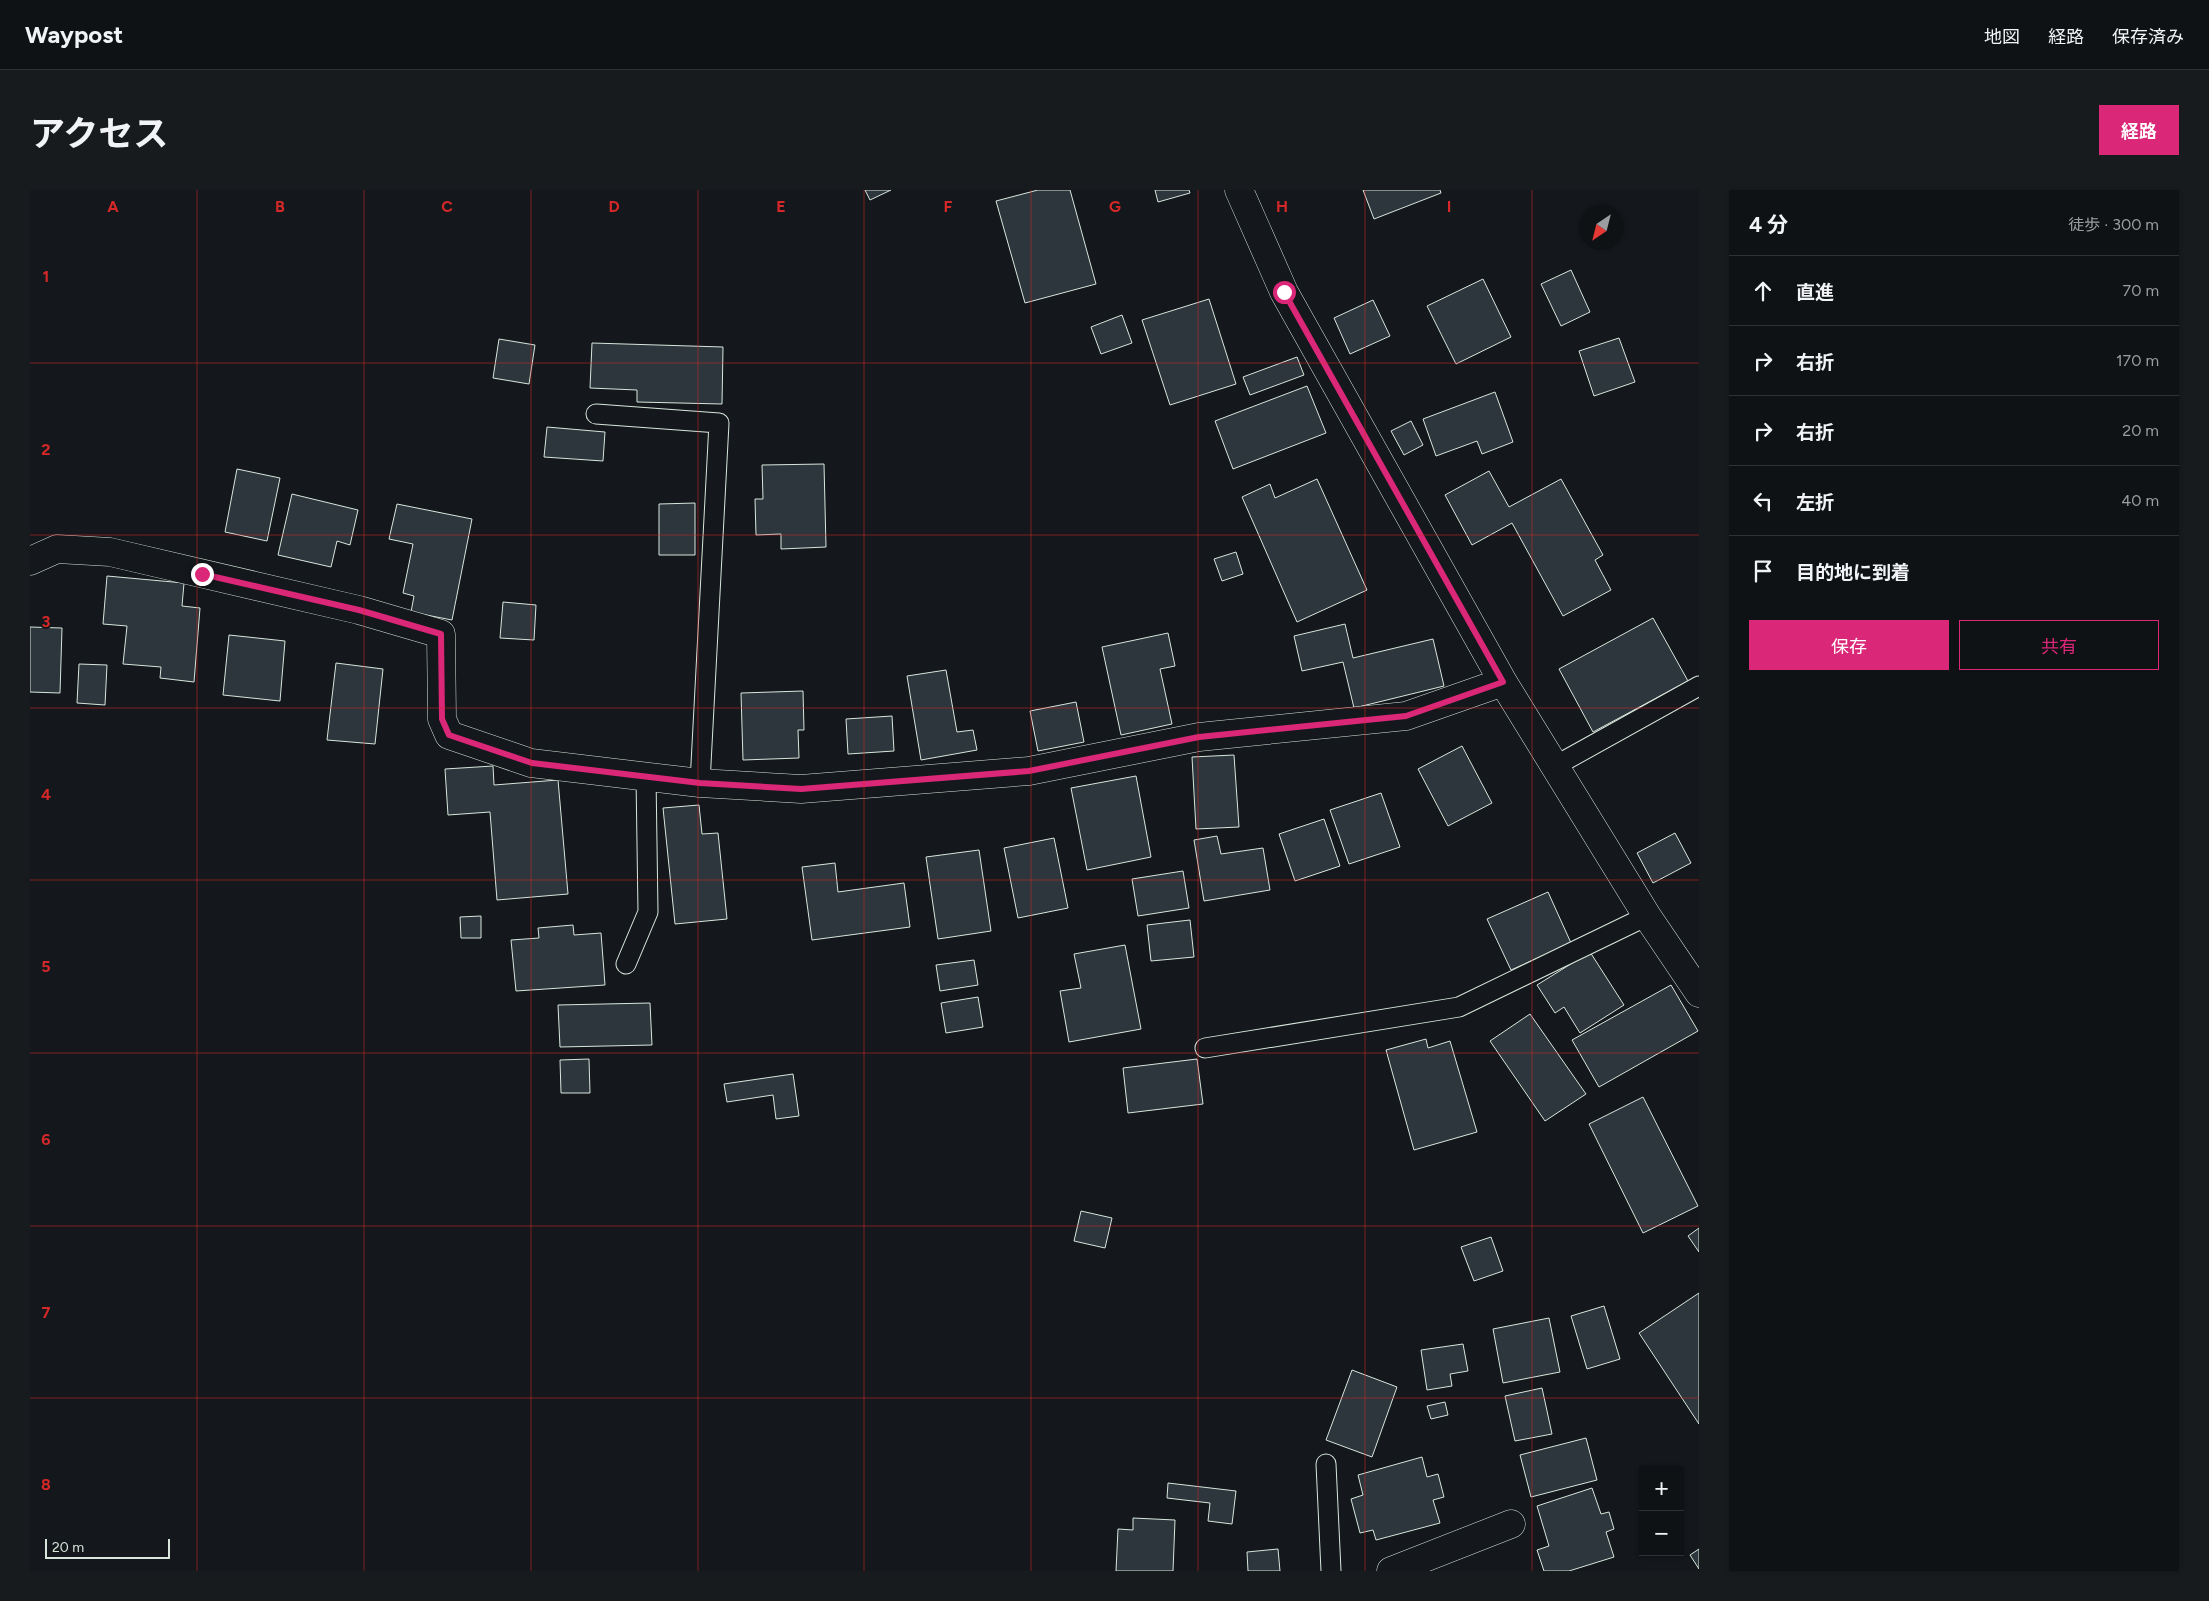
<!DOCTYPE html>
<html lang="ja">
<meta charset="utf-8">
<style>
body{margin:0;font-family:Figtree,"Noto Sans JP",sans-serif;background:#181b1e;color:#f1f3f6}
.controls{position:absolute;right:15px;bottom:15px;display:grid;overflow:hidden;border-radius:0px;box-shadow:0 1px 4px #0004}
.controls button{width:45px;height:45px;display:grid;place-items:center;padding:0;border:0;border-bottom:1px solid #2f3234;background:#0f1215;color:#f1f3f6;font:25px sans-serif}
.compass{position:absolute;left:1549px;top:15px;width:45px;height:45px;border-radius:50%;background:#0f1215;box-shadow:0 1px 4px #0004;rotate:215deg}
.scale{position:absolute;left:15px;bottom:12px;width:125px;box-sizing:border-box;padding-left:5px;border:2px solid #d8e6dc;border-top:0;font-size:14px;line-height:18px;white-space:nowrap;color:#d8e6dc;-webkit-text-stroke:4px #14181c;paint-order:stroke}
.stop{position:absolute;width:15px;height:15px;margin:-11px;border:4px solid #db2777;border-radius:50%;background:#fff}
.stop.end{background:#db2777;border-color:#fff;box-shadow:0 1px 5px #0008}
.list{margin:0;padding:0;list-style:none}
h2{display:flex;justify-content:space-between;align-items:center;height:65px;margin:0;padding:0 20px;font-size:21px}
h2 small{font-size:16px;font-weight:400;color:#9b9ea0}
.list li{display:grid;grid-template-columns:32px 1fr auto;gap:15px;align-items:center;box-sizing:border-box;height:70px;padding:0 20px;border-top:1px solid #2f3234}
.list b{display:block;font-size:19px;white-space:nowrap}
.list em{font-size:16px;font-style:normal;color:#9b9ea0}
.actions{display:flex;gap:10px;padding:15px 20px}
.actions a{flex:1;padding:11px 0;border:1px solid #db2777;border-radius:0px;text-align:center;font-size:18px;color:#db2777}
.actions .main{background:#db2777;color:#fff}
.icon{flex:none;width:28px;height:28px;fill:none;stroke:currentColor;stroke-width:2;stroke-linecap:round;stroke-linejoin:round}
.map{position:relative;flex:none;width:1669px;height:1381px;overflow:hidden;border-radius:0px}
header{display:flex;align-items:center;gap:30px;box-sizing:border-box;height:70px;padding:0 25px;background:#0f1215;border-bottom:1px solid #2f3234}
header strong{font-size:24px}
nav{display:flex;gap:28px;margin-inline-start:auto;font-size:18px}
.intro{display:flex;align-items:center;justify-content:space-between;box-sizing:border-box;height:120px;padding:0 30px}
h1{margin:0;font-size:35px}
.button{padding:12px 22px;border-radius:0px;background:#db2777;color:#fff;font-size:18px;font-weight:700}
main{display:flex;gap:30px;padding:0 30px}
aside{flex:1;background:#0f1215;border-radius:0px;box-shadow:0 1px 4px #0004}
.map>svg:first-child{display:block}
</style>
<header>
<strong>Waypost</strong>
<nav><a>地図</a><a>経路</a><a>保存済み</a></nav>
</header>
<div class="intro"><h1>アクセス</h1><a class="button">経路</a></div>
<main>
<div class="map">
<svg width="1669" height="1381" viewBox="0 0 1669 1381">
<rect width="100%" height="100%" fill="#14181c"/>
<!-- building -->
<path fill="#2c363c" stroke="#d8e6dc" d="M 835,0 L 861,0 L 840,10 Z
M 1008,0 L 1040,0 L 1066,94 L 995,113 L 966,11 Z
M 1125,0 L 1159,0 L 1160,3 L 1128,12 Z
M 1333,0 L 1410,0 L 1411,3 L 1344,29 Z
M 1541,80 L 1560,122 L 1531,136 L 1511,94 Z
M 1453,89 L 1481,147 L 1426,174 L 1397,116 Z
M 1179,109 L 1206,194 L 1140,215 L 1112,130 Z
M 1343,110 L 1360,146 L 1320,164 L 1304,128 Z
M 1092,125 L 1102,153 L 1071,164 L 1061,137 Z
M 1589,148 L 1605,192 L 1564,206 L 1549,161 Z
M 469,149 L 505,155 L 499,194 L 463,188 Z
M 562,153 L 693,157 L 692,214 L 607,212 L 607,200 L 560,198 Z
M 1267,167 L 1274,185 L 1220,205 L 1213,187 Z
M 1277,196 L 1296,243 L 1203,279 L 1185,231 Z
M 1465,202 L 1483,252 L 1452,264 L 1447,251 L 1406,266 L 1393,229 Z
M 1381,231 L 1393,255 L 1374,265 L 1361,241 Z
M 517,237 L 575,242 L 573,271 L 514,267 Z
M 794,274 L 796,357 L 751,359 L 751,344 L 726,345 L 725,309 L 733,309 L 732,275 Z
M 207,279 L 250,288 L 237,351 L 195,342 Z
M 1459,281 L 1479,317 L 1531,289 L 1573,365 L 1565,370 L 1581,400 L 1533,426 L 1482,333 L 1442,355 L 1415,305 Z
M 1287,289 L 1337,400 L 1267,432 L 1212,307 L 1240,294 L 1245,308 Z
M 262,304 L 328,320 L 320,355 L 307,351 L 301,377 L 248,365 Z
M 665,313 L 665,365 L 629,365 L 629,314 Z
M 367,314 L 442,329 L 422,430 L 381,422 L 384,406 L 373,403 L 383,354 L 359,349 Z
M 1206,362 L 1213,384 L 1192,391 L 1184,369 Z
M 77,386 L 154,393 L 152,416 L 170,418 L 164,492 L 130,488 L 131,477 L 93,474 L 97,436 L 73,434 Z
M 473,412 L 506,415 L 504,450 L 470,448 Z
M 1623,428 L 1658,491 L 1563,542 L 1529,479 Z
M 1315,434 L 1323,468 L 1403,449 L 1414,496 L 1324,518 L 1313,472 L 1272,481 L 1264,446 Z
M 0,437 L 32,438 L 30,503 L 0,502 Z
M 1138,443 L 1145,476 L 1130,479 L 1142,534 L 1091,545 L 1072,457 Z
M 199,445 L 255,451 L 250,511 L 193,505 Z
M 306,473 L 353,479 L 345,554 L 297,550 Z
M 49,474 L 77,475 L 75,515 L 47,513 Z
M 916,480 L 927,542 L 943,540 L 947,560 L 891,570 L 877,486 Z
M 773,501 L 774,540 L 768,540 L 769,568 L 713,570 L 711,503 Z
M 1046,512 L 1054,552 L 1008,561 L 1000,521 Z
M 862,526 L 864,561 L 818,564 L 816,529 Z
M 1432,556 L 1462,613 L 1418,636 L 1388,579 Z
M 1204,565 L 1209,637 L 1166,639 L 1162,567 Z
M 463,576 L 464,595 L 528,590 L 538,704 L 467,710 L 460,622 L 418,625 L 415,579 Z
M 1106,586 L 1121,667 L 1057,680 L 1041,598 Z
M 1351,603 L 1370,657 L 1319,674 L 1300,620 Z
M 669,615 L 672,644 L 688,643 L 697,729 L 645,734 L 633,618 Z
M 1294,629 L 1310,676 L 1265,691 L 1249,644 Z
M 1645,643 L 1661,673 L 1623,693 L 1607,663 Z
M 1187,646 L 1191,664 L 1233,658 L 1240,700 L 1174,711 L 1164,650 Z
M 1024,648 L 1038,718 L 988,728 L 974,658 Z
M 949,660 L 961,741 L 908,749 L 896,667 Z
M 805,673 L 808,702 L 874,693 L 880,737 L 782,750 L 772,677 Z
M 1153,681 L 1159,718 L 1108,726 L 1102,689 Z
M 1518,702 L 1541,753 L 1481,780 L 1457,729 Z
M 451,726 L 451,748 L 431,748 L 430,727 Z
M 1160,730 L 1164,767 L 1121,771 L 1117,735 Z
M 543,735 L 544,745 L 571,743 L 575,795 L 486,801 L 481,750 L 509,748 L 508,738 Z
M 1095,755 L 1111,839 L 1039,852 L 1030,801 L 1051,798 L 1044,764 Z
M 1560,762 L 1594,815 L 1550,843 L 1534,817 L 1525,823 L 1507,795 Z
M 944,770 L 948,795 L 910,801 L 906,775 Z
M 1641,795 L 1668,841 L 1569,897 L 1542,850 Z
M 948,807 L 953,837 L 916,843 L 911,813 Z
M 620,813 L 622,855 L 530,857 L 528,815 Z
M 1500,824 L 1556,904 L 1515,931 L 1460,851 Z
M 1396,849 L 1398,858 L 1420,851 L 1447,942 L 1384,960 L 1356,860 Z
M 559,869 L 560,903 L 531,903 L 530,870 Z
M 1167,869 L 1173,914 L 1098,923 L 1093,878 Z
M 763,884 L 769,926 L 746,929 L 743,905 L 697,912 L 694,894 Z
M 1613,907 L 1668,1016 L 1613,1043 L 1559,934 Z
M 1051,1021 L 1082,1028 L 1075,1058 L 1044,1051 Z
M 1669,1038 L 1669,1062 L 1658,1046 Z
M 1461,1047 L 1473,1081 L 1444,1091 L 1431,1057 Z
M 1669,1103 L 1669,1234 L 1609,1143 Z
M 1574,1116 L 1590,1169 L 1557,1179 L 1541,1126 Z
M 1519,1128 L 1530,1182 L 1473,1193 L 1463,1139 Z
M 1433,1154 L 1438,1181 L 1420,1184 L 1422,1196 L 1397,1200 L 1391,1160 Z
M 1322,1180 L 1367,1197 L 1342,1267 L 1296,1250 Z
M 1512,1198 L 1522,1244 L 1485,1251 L 1475,1206 Z
M 1415,1212 L 1418,1225 L 1401,1229 L 1397,1216 Z
M 1556,1248 L 1567,1290 L 1501,1307 L 1490,1265 Z
M 1392,1267 L 1397,1287 L 1408,1284 L 1414,1307 L 1403,1310 L 1410,1333 L 1346,1350 L 1343,1340 L 1330,1343 L 1321,1309 L 1333,1305 L 1328,1285 Z
M 1138,1293 L 1206,1301 L 1202,1334 L 1178,1331 L 1180,1313 L 1137,1308 Z
M 1562,1298 L 1571,1324 L 1579,1322 L 1584,1339 L 1576,1342 L 1584,1367 L 1539,1381 L 1514,1381 L 1507,1360 L 1519,1356 L 1507,1316 Z
M 1103,1328 L 1145,1330 L 1143,1381 L 1086,1381 L 1088,1339 L 1103,1340 Z
M 1248,1359 L 1250,1381 L 1218,1381 L 1217,1362 Z
M 1669,1359 L 1669,1379 L 1660,1365 Z"/>
<g fill="none" stroke-linecap="round" stroke-linejoin="round">
<!-- service casing -->
<g stroke="#d8e6dc" stroke-width="21">
<path id="service" d="M 566,224 L 689,233 L 670,593
M 1525,576 L 1669,496
M 596,774 L 618,722 L 616,586
M 1175,858 L 1429,817 L 1617,726
M 1296,1274 L 1301,1381"/>
</g>
<!-- minor casing -->
<g stroke="#d8e6dc" stroke-width="29">
<path id="minor" d="M 1209,0 L 1254,102 L 1473,492 L 1617,726 L 1669,803
M 0,371 L 27,359 L 80,362 L 329,420 L 411,444 L 412,529 L 419,545 L 501,573 L 670,593 L 771,599 L 999,581 L 1169,547 L 1376,526 L 1473,492
M 1361,1381 L 1481,1334"/>
</g>
<!-- service -->
<use href="#service" stroke="#14181c" stroke-width="19"/>
<!-- minor -->
<use href="#minor" stroke="#14181c" stroke-width="28"/>
</g>
<g fill="none" stroke-linecap="round" stroke-linejoin="round">
<!-- route -->
<path stroke="#db2777" stroke-width="6" d="M 172,384 L 329,420 L 411,444 L 412,529 L 419,545 L 502,573 L 670,593 L 771,599 L 999,581 L 1169,547 L 1376,526 L 1473,492 L 1254,102"/>
</g>
<!-- grid -->
<path fill="none" stroke="#d62828" stroke-width="1" stroke-opacity="0.55" d="M 167,0 L 167,1381M 334,0 L 334,1381M 501,0 L 501,1381M 668,0 L 668,1381M 834,0 L 834,1381M 1001,0 L 1001,1381M 1168,0 L 1168,1381M 1335,0 L 1335,1381M 1502,0 L 1502,1381M 0,173 L 1669,173M 0,345 L 1669,345M 0,518 L 1669,518M 0,690 L 1669,690M 0,863 L 1669,863M 0,1036 L 1669,1036M 0,1208 L 1669,1208"/>
<g font-size="16" text-anchor="middle" font-weight="bold" fill="#d62828" stroke="#14181c" stroke-width="4" stroke-linejoin="round" paint-order="stroke">
<text x="83" y="22">A</text>
<text x="250" y="22">B</text>
<text x="417" y="22">C</text>
<text x="584" y="22">D</text>
<text x="751" y="22">E</text>
<text x="918" y="22">F</text>
<text x="1085" y="22">G</text>
<text x="1252" y="22">H</text>
<text x="1419" y="22">I</text>
<text x="16" y="92">1</text>
<text x="16" y="265">2</text>
<text x="16" y="437">3</text>
<text x="16" y="610">4</text>
<text x="16" y="782">5</text>
<text x="16" y="955">6</text>
<text x="16" y="1128">7</text>
<text x="16" y="1300">8</text>
</g>
</svg>
<div class="controls">
<button>+</button>
<button>−</button>
</div>
<svg class="compass" viewBox="-18 -18 36 36"><path d="M0-13l5 13h-10z" fill="#e53935"/><path d="M0 13l5-13h-10z" fill="#9b9ea0"/></svg>
<div class="scale">20 m</div>
<div class="stop" style="left:1254px;top:102px"></div>
<div class="stop end" style="left:172px;top:384px"></div>
</div>
<aside>
<h2>4 分<small>徒歩 · 300 m</small></h2>
<ul class="list">
<li><svg class="icon" aria-label="ahead" viewBox="0 0 24 24"><path d="M12 20V5M6 11l6-6 6 6"/></svg><div><b>直進</b></div><em>70 m</em></li>
<li><svg class="icon" aria-label="right" viewBox="0 0 24 24"><path d="M7 20v-9h11M14 6l5 5-5 5"/></svg><div><b>右折</b></div><em>170 m</em></li>
<li><svg class="icon" aria-label="right" viewBox="0 0 24 24"><path d="M7 20v-9h11M14 6l5 5-5 5"/></svg><div><b>右折</b></div><em>20 m</em></li>
<li><svg class="icon" aria-label="left" viewBox="0 0 24 24"><path d="M17 20v-9H6M10 6l-5 5 5 5"/></svg><div><b>左折</b></div><em>40 m</em></li>
<li><svg class="icon" aria-label="arrive" viewBox="0 0 24 24"><path d="M6 21V4h12l-3 4 3 4H6"/></svg><div><b>目的地に到着</b></div></li>
</ul>
<div class="actions"><a class="main">保存</a><a>共有</a></div>
</aside>
</main>
